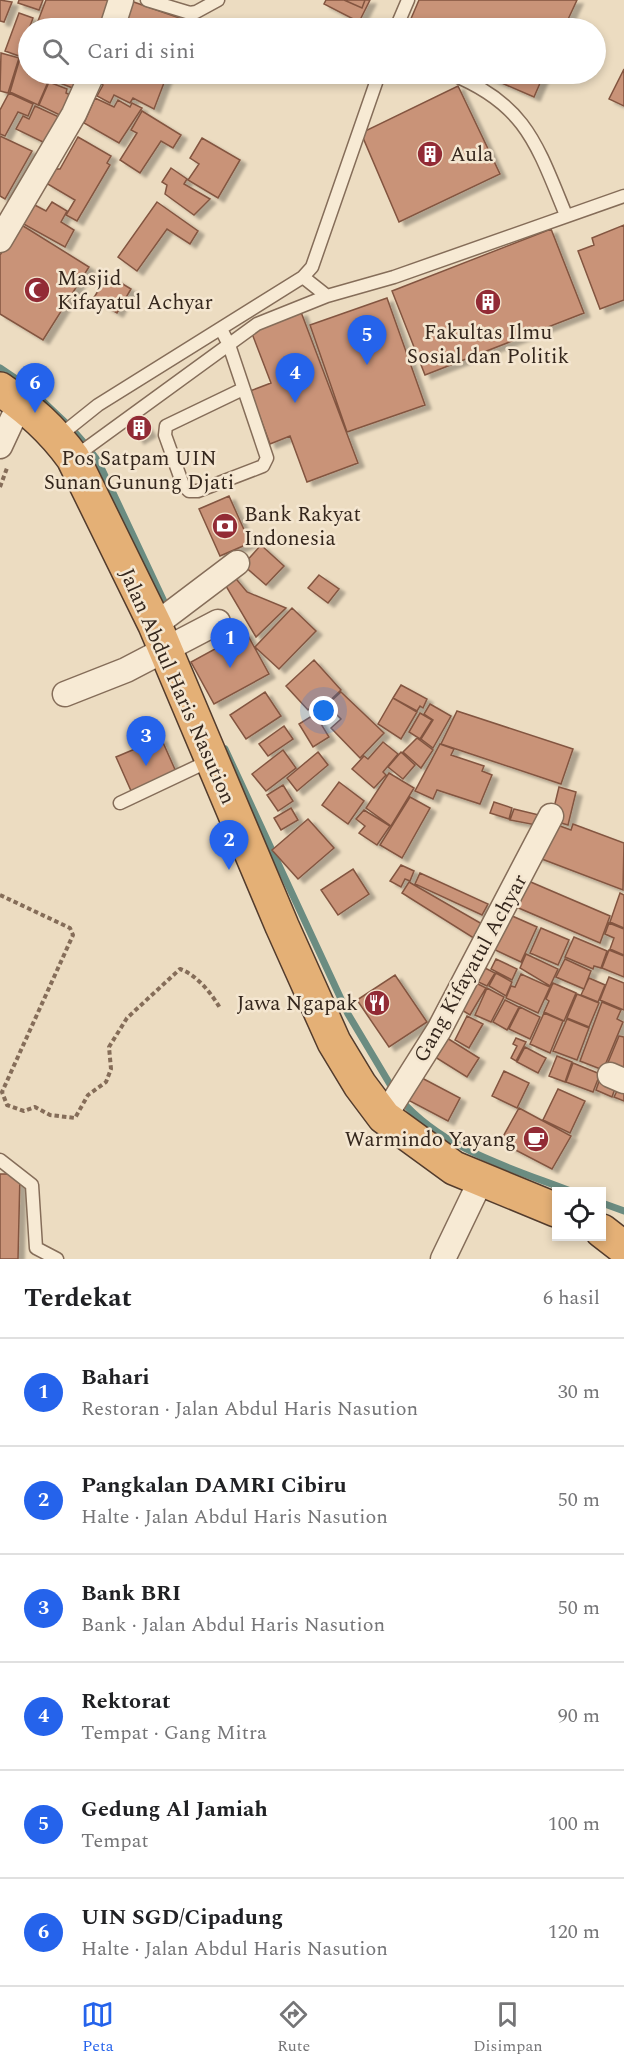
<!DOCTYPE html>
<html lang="id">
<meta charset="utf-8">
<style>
body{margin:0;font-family:Spectral,serif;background:#f2f2f2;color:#202124}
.controls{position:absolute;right:18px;bottom:18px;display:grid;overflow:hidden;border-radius:0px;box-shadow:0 3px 9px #0003}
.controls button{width:54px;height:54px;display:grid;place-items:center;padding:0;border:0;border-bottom:2px solid #e0e0e0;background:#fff;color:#202124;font:30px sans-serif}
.you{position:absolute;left:324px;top:711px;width:21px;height:21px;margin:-15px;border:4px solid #fff;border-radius:50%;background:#1a73e8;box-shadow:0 0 0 9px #1a73e833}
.badge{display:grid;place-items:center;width:39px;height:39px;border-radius:50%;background:#2563eb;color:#fff;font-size:20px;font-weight:700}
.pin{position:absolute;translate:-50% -50px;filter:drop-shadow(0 2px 3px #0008)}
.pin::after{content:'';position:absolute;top:32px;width:21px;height:18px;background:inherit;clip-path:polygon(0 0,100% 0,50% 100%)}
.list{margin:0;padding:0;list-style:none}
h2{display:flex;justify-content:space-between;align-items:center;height:78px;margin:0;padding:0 24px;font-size:26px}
h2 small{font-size:20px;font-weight:400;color:#757577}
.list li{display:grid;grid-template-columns:39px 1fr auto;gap:18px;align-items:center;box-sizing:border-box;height:108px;padding:0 24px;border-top:2px solid #e0e0e0}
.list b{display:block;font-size:22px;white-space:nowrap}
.list p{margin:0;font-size:20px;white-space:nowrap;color:#757577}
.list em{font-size:20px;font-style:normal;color:#757577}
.icon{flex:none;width:33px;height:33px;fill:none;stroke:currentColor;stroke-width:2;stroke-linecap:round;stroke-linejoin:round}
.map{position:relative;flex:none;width:624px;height:1259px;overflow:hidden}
.search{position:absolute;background:#fff;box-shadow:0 3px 9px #0003;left:18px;right:18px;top:18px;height:66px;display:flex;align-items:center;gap:15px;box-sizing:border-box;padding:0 21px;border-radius:33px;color:#757577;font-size:22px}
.sheet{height:726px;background:#fff}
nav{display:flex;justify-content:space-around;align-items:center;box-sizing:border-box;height:84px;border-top:2px solid #e0e0e0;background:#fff;font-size:16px;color:#757577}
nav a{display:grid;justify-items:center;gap:3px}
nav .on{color:#2563eb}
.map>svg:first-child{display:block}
</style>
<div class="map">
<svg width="624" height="1259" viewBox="0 0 624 1259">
<defs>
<filter id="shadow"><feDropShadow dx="6" dy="4" stdDeviation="1.5" flood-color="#0004"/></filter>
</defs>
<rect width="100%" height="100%" fill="#ecdcc1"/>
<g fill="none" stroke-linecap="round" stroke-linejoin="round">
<!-- stream -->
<path stroke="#6b8c81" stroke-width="7" d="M 0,368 L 28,387 L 69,426
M 72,429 L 86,445
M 89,449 L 98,461 L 168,610
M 225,749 L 348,1014 L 394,1091
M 400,1099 C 444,1150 511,1168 573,1192
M 602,1203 L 624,1211"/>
</g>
<!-- building -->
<path fill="#c99378" stroke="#835540" stroke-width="1.5" filter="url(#shadow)" d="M 0,0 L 12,2 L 4,22 L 0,21 Z
M 19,0 L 43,0 L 39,10 L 18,3 Z
M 46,0 L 109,0 L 99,28 L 63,28 L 38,21 Z
M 128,0 L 188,21 L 185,28 L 118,28 Z
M 326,0 L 370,0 L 359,22 L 324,4 Z
M 344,0 L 365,0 L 362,8 Z
M 419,0 L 577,0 L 564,28 L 407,28 Z
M 19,13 L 33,18 L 19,56 L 5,51 Z
M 28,34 L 28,58 L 21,55 Z
M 1,53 L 19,58 L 8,93 L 0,91 Z
M 20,58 L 28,62 L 28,74 L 35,74 L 34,76 L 48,82 L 38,105 L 10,92 Z
M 624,69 L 624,106 L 609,99 Z
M 52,74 L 81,74 L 75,89 L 50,79 Z
M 102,74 L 163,74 L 167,75 L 154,109 L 133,98 L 130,103 L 114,95 L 110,103 L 97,96 L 103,85 L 98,82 Z
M 481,74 L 544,74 L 534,97 Z
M 49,82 L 67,89 L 66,93 L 75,97 L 66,118 L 39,105 Z
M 458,86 L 500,174 L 399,222 L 361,133 Z
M 9,93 L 33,104 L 28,116 L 18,112 L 5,136 L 0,134 L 0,110 Z
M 95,98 L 114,107 L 118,100 L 130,107 L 132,103 L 142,108 L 119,143 L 84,123 Z
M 35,106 L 59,117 L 45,143 L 16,129 L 23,116 L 29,119 Z
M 142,111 L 181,135 L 173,148 L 161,141 L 140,173 L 120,160 L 137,133 L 131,130 Z
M 0,136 L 32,151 L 5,199 L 0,196 Z
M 78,137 L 111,156 L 107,163 L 110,165 L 77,221 L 66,215 L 75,200 L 46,183 L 54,169 L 60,169 Z
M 202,138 L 240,160 L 218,198 L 188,180 L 199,164 L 190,158 Z
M 171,168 L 187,179 L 184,184 L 210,199 L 194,215 L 165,194 L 167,185 L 162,182 Z
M 52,202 L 67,211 L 61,222 L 74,230 L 65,247 L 20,222 L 31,203 L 46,211 Z
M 157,202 L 198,231 L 190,244 L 167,229 L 137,271 L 118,257 Z
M 20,224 L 89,267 L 43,340 L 0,314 L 0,255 Z
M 624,225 L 624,300 L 600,309 L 578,251 L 594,245 L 592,238 Z
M 551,229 L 584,313 L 425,375 L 392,291 Z
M 108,275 L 131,289 L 117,313 L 93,299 Z
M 387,298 L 425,405 L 347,432 L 310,325 Z
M 301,312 L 358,463 L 307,482 L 290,436 L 270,444 L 250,391 L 271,383 L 251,331 Z
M 140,416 L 150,433 L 138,440 L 129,423 Z
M 229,496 L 250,543 L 220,556 L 199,509 Z
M 261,545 L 284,566 L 266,585 L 243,565 Z
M 232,574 L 247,592 L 286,608 L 256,637 L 223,581 Z
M 319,575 L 339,589 L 328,603 L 308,588 Z
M 292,608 L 316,631 L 279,669 L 255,647 Z
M 246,632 L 269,674 L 214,704 L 191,662 Z
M 314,660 L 341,690 L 318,712 L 312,706 L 308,710 L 286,686 Z
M 401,685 L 427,699 L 423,708 L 420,706 L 417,711 L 393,698 Z
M 265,692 L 281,716 L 246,739 L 230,715 Z
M 341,692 L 384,733 L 360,758 L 331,728 L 341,719 L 327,705 Z
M 393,698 L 417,712 L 401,739 L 378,724 Z
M 430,704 L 451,716 L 433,748 L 421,739 L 433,720 L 424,714 Z
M 457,711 L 573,749 L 561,784 L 441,744 Z
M 420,713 L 432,720 L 420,739 L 409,732 Z
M 315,714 L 329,737 L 313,747 L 299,724 Z
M 284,726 L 293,739 L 268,756 L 259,744 Z
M 161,738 L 177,774 L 132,793 L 116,757 Z
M 417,738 L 433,750 L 421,768 L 403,752 Z
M 383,742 L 398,754 L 383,772 L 386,775 L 374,788 L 352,769 L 364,756 L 368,759 Z
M 440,744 L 454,749 L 451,755 L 484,766 L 482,771 L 492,775 L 480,804 L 437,790 L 433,799 L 415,791 Z
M 283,750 L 296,768 L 266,791 L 252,774 Z
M 318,752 L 328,765 L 297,791 L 287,778 Z
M 401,752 L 415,765 L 403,779 L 388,767 Z
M 389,773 L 414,788 L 391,826 L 366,808 Z
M 339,782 L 364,801 L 348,824 L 322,805 Z
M 283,785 L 293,801 L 278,811 L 267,795 Z
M 559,787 L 576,792 L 568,825 L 551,820 Z
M 410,797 L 430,808 L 402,858 L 380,845 Z
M 494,802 L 512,808 L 509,819 L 490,813 Z
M 291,808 L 298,820 L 281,830 L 274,818 Z
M 514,809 L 539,815 L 536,825 L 510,820 Z
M 364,810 L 390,826 L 377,845 L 359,833 L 365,826 L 356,819 Z
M 308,819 L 334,848 L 298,879 L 272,850 Z
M 549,822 L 571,830 L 573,824 L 624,843 L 623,890 L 534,856 Z
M 401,865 L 414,871 L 410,881 L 405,879 L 401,887 L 390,881 Z
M 353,869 L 369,894 L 338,915 L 321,890 Z
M 420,873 L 488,904 L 482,915 L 415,884 Z
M 526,880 L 610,916 L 600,943 L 514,906 Z
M 409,882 L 489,928 L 480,942 L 402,893 Z
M 620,893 L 624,895 L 624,928 L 610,922 Z
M 510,915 L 537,927 L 521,962 L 491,948 Z
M 609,923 L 624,929 L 624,955 L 610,949 L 614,938 L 605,934 Z
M 541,928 L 569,940 L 558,965 L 530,953 Z
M 574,937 L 607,951 L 601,968 L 594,966 L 593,969 L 565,957 Z
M 609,950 L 624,956 L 624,977 L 602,968 Z
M 526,954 L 558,969 L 550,986 L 520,968 Z
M 496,959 L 517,969 L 512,980 L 491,969 Z
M 565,959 L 591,971 L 584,989 L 556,977 Z
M 481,966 L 495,973 L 487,986 L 474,980 Z
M 496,973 L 512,982 L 506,996 L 489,986 Z
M 521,974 L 550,987 L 538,1013 L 506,998 L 511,986 L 515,987 Z
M 395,975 L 427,1022 L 389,1047 L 357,1000 Z
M 609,977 L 624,983 L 624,1010 L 600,1000 Z
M 589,978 L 605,985 L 598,1002 L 581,995 Z
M 476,983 L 486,988 L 470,1015 L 460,1009 Z
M 553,983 L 576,993 L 564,1021 L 544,1012 L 549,1001 L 546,999 Z
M 487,988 L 504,997 L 491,1022 L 475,1015 Z
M 577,994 L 599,1003 L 589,1027 L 567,1018 Z
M 505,1000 L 519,1007 L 507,1030 L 493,1022 Z
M 602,1002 L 621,1010 L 617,1019 L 623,1022 L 603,1070 L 580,1061 Z
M 520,1007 L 540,1017 L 530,1039 L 509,1029 Z
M 544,1013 L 563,1021 L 550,1053 L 530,1044 Z
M 467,1016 L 483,1024 L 469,1048 L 455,1040 Z
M 567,1019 L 589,1028 L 577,1060 L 553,1051 Z
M 619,1036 L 624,1037 L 624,1071 L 607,1065 Z
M 447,1038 L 479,1058 L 467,1077 L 435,1057 Z
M 516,1038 L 526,1042 L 516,1061 L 511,1058 L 517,1046 L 513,1044 Z
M 525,1047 L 546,1058 L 538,1073 L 517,1062 Z
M 557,1056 L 572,1062 L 565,1082 L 549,1076 Z
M 573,1063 L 600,1074 L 593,1092 L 566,1082 Z
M 504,1071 L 529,1083 L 517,1108 L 492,1096 Z
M 602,1073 L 618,1080 L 612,1097 L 596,1090 Z
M 420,1077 L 460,1098 L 448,1121 L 408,1100 Z
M 622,1081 L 624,1082 L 624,1101 L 614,1097 Z
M 558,1089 L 585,1101 L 570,1133 L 543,1120 Z
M 519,1108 L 571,1136 L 552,1169 L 500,1142 Z
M 0,1174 L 20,1174 L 18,1259 L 0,1259 Z"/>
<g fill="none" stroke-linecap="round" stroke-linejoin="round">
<!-- service casing -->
<g stroke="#856d59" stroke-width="15">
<path id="service" d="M 147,0 L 190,13 L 196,12 L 218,0
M 396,28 L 408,0
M 451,74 C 526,104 537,145 566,215
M 303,277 L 327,296
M 221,329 L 229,345 L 267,458 L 263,466 L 198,491 L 189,491 L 183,485 L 165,435 L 166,426 L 243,389
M 58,437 L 98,405 L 303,277 L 312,267 L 379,74
M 73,458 L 257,324 L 327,296 L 394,277 L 624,196
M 120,803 L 211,760
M 0,1160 L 32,1185 L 36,1248 L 57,1259"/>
</g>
<!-- minor casing -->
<g stroke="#856d59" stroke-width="27">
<path id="minor" d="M 112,28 L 121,0
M 0,240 L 74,114 L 92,74
M 0,446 L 20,403
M 155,625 L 237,563
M 65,694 L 126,670 L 218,622
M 610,1075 L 624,1081
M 384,1117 L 439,1030 L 551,816
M 443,1259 L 481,1180"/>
</g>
<!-- trunk casing -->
<g stroke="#533c2d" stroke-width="36">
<path id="trunk" d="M 0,389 C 29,409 52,429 73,458 L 155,625 L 282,926 L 334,1042 L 360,1085 L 384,1117 L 454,1168 L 556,1210
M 602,1231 L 624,1248"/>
</g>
<!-- path -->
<path stroke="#856d59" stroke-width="4" stroke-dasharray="4.5 3" stroke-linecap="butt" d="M 0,487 L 7,468
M 0,895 L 70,928 L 73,935 L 2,1092 L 7,1105 L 24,1111 L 35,1107 L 50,1115 L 75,1118 L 88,1095 L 106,1082 L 111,1069 L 109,1047 L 127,1018 L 180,969 C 197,975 211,993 220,1008"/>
<!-- service -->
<use href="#service" stroke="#f7ead4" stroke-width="12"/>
<!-- minor -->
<use href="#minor" stroke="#f7ead4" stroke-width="24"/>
<!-- trunk -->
<use href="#trunk" stroke="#e4b076" stroke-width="33"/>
</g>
<!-- icons -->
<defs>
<g id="building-disc" transform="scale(1.35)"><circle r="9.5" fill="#922b35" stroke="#f4e6d0"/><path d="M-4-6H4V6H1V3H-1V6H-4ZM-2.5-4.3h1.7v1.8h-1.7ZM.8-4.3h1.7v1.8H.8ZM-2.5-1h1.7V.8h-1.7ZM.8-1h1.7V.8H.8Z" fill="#fff"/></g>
<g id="mosque-disc" transform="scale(1.35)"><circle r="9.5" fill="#922b35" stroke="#f4e6d0"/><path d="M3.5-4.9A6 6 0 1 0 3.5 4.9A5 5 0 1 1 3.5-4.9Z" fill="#fff"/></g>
<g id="bank-disc" transform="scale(1.35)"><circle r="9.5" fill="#922b35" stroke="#f4e6d0"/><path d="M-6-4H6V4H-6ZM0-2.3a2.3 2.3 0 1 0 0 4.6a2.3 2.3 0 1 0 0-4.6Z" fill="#fff"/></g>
<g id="restaurant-disc" transform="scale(1.35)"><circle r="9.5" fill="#922b35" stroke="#f4e6d0"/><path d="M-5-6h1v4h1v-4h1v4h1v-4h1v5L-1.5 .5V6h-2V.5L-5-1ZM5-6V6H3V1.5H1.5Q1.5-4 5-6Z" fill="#fff"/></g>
<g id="cafe-disc" transform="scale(1.35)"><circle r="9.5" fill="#922b35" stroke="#f4e6d0"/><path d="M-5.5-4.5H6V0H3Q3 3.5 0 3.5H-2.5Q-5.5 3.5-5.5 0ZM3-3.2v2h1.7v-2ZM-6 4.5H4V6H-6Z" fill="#fff"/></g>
</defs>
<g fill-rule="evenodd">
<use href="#building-disc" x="430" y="154"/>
<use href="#mosque-disc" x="37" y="290"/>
<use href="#building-disc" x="488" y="302"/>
<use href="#building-disc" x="139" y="428"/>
<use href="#bank-disc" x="225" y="526"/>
<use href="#restaurant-disc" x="377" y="1003"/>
<use href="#cafe-disc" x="536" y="1139"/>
</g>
<g text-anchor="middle" stroke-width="5" stroke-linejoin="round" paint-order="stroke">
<!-- poi labels -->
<g font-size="21" fill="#35271d" stroke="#f4e6d0" text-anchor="start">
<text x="450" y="161">Aula</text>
<text x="57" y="285">Masjid<tspan x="57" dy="24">Kifayatul Achyar</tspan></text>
<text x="488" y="339" text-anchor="middle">Fakultas Ilmu<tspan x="488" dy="24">Sosial dan Politik</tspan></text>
<text x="139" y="465" text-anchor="middle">Pos Satpam UIN<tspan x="139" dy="24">Sunan Gunung Djati</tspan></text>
<text x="244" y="521">Bank Rakyat<tspan x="244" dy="24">Indonesia</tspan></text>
<text x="358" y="1010" text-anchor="end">Jawa Ngapak</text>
<text x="516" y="1146" text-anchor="end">Warmindo Yayang</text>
</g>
<!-- street labels -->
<g font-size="21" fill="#35271d" stroke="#f4e6d0">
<text transform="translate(178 686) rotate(66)" y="7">Jalan Abdul Haris Nasution</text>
<text transform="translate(470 968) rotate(-61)" y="7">Gang Kifayatul Achyar</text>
</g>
</g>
</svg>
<div class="controls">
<button><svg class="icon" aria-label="locate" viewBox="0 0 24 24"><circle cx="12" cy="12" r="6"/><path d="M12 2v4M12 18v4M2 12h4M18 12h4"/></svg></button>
</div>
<div class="you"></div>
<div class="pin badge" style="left:230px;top:668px">1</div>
<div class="pin badge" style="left:229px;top:870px">2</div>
<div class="pin badge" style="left:146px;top:766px">3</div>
<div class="pin badge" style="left:295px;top:403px">4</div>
<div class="pin badge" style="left:367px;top:365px">5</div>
<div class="pin badge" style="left:35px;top:413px">6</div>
<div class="search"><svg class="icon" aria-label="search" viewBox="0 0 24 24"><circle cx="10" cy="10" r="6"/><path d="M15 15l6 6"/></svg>Cari di sini</div>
</div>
<section class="sheet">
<h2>Terdekat<small>6 hasil</small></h2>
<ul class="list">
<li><span class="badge">1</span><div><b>Bahari</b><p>Restoran · Jalan Abdul Haris Nasution</p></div><em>30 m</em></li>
<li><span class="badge">2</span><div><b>Pangkalan DAMRI Cibiru</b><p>Halte · Jalan Abdul Haris Nasution</p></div><em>50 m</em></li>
<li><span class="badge">3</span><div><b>Bank BRI</b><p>Bank · Jalan Abdul Haris Nasution</p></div><em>50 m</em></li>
<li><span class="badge">4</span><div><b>Rektorat</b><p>Tempat · Gang Mitra</p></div><em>90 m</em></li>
<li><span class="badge">5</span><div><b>Gedung Al Jamiah</b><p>Tempat</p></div><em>100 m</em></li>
<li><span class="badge">6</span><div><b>UIN SGD/Cipadung</b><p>Halte · Jalan Abdul Haris Nasution</p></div><em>120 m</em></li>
</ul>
</section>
<nav>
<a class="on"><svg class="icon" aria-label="map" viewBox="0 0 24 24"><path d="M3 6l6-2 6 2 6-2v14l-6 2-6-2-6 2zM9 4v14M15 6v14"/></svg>Peta</a>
<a><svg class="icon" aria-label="directions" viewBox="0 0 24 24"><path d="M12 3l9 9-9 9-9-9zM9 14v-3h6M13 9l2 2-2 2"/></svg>Rute</a>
<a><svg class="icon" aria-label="saved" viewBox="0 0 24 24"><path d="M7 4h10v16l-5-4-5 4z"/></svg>Disimpan</a>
</nav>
